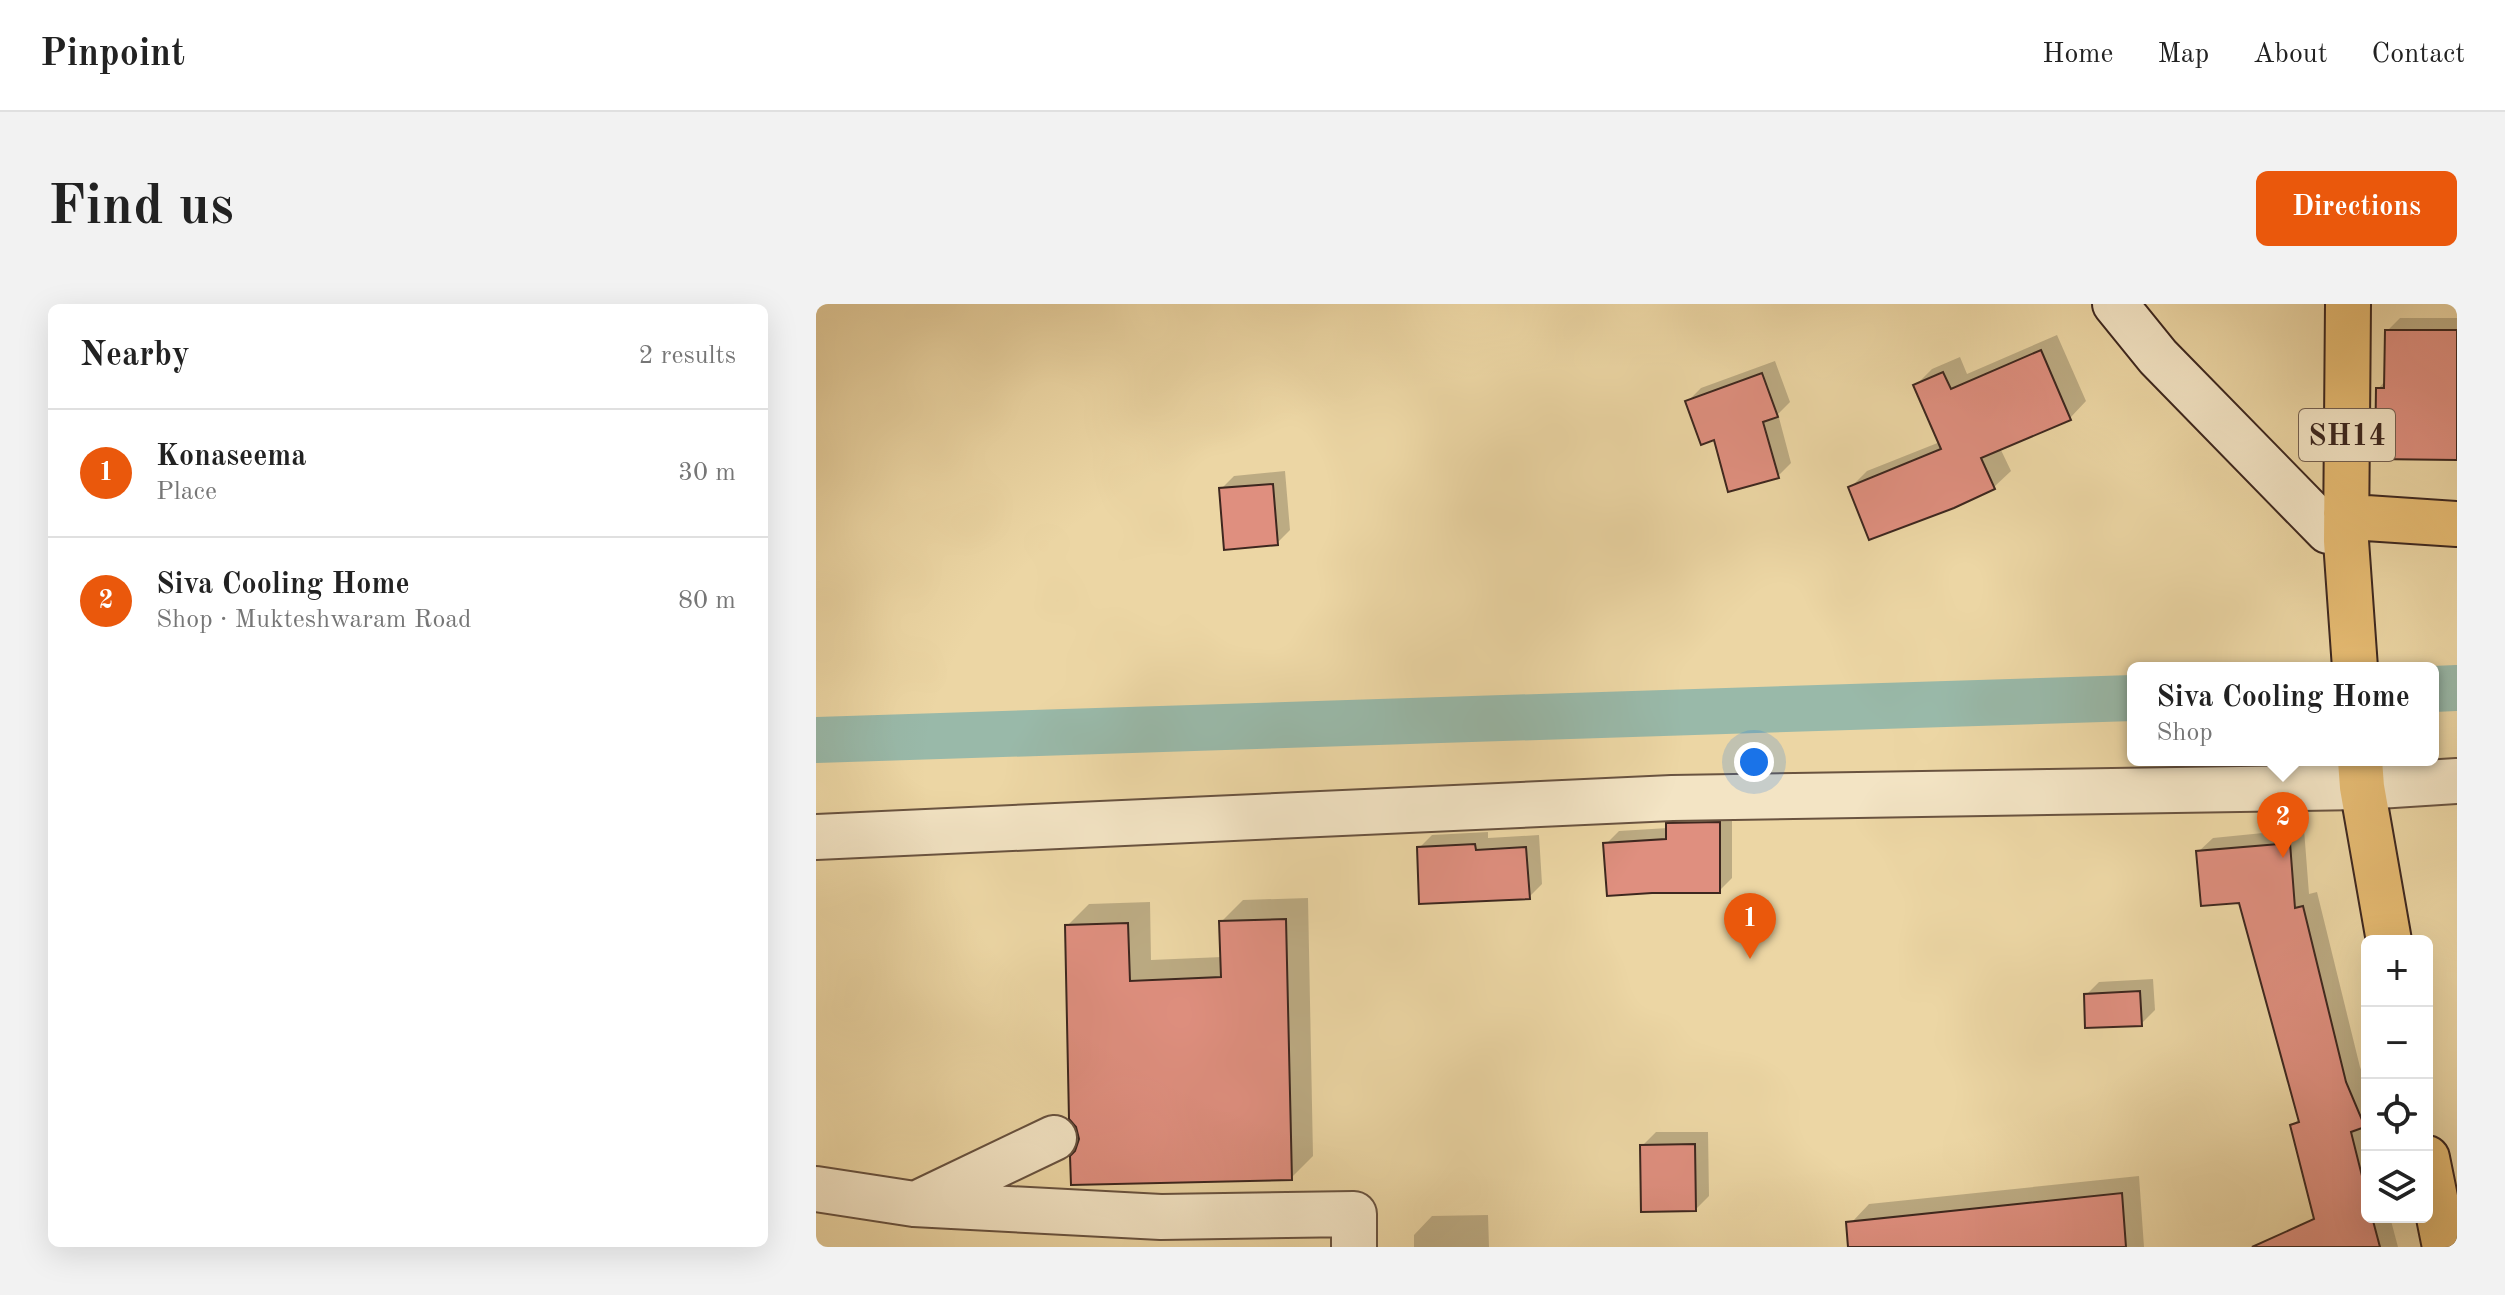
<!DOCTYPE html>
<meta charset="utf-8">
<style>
body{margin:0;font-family:"Old Standard TT",serif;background:#f2f2f2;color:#222}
.controls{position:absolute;right:24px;bottom:24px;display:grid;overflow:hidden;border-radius:12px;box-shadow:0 8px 32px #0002}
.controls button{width:72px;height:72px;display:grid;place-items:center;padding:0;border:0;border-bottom:2px solid #e0e0e0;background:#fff;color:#222;font:40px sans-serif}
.you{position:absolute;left:938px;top:458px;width:28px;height:28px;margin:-20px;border:6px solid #fff;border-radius:50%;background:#1a73e8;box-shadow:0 0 0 12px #1a73e833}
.badge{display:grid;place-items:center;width:52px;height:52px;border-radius:50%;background:#ea580c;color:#fff;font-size:26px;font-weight:700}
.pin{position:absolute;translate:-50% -66px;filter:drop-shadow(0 2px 4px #0008)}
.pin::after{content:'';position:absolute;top:42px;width:28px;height:24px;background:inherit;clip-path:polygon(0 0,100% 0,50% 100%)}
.popup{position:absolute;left:1311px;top:358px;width:312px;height:104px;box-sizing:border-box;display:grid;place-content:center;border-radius:12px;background:#fff;filter:drop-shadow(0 2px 6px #0005);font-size:26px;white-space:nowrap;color:#767676}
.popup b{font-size:30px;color:#222}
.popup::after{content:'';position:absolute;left:50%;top:100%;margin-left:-16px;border:16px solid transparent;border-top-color:#fff}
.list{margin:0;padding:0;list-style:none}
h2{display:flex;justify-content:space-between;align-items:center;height:104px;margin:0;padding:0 32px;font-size:34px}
h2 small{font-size:26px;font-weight:400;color:#767676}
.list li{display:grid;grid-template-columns:52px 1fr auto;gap:24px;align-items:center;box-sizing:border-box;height:128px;padding:0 32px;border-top:2px solid #e0e0e0}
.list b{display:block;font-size:30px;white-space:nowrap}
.list p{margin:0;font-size:26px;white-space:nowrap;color:#767676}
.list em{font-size:26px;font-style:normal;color:#767676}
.icon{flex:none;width:44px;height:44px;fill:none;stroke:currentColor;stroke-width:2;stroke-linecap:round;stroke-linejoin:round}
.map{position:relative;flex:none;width:1641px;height:943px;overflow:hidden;border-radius:12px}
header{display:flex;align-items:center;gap:48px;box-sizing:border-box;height:112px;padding:0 40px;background:#fff;border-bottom:2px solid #e0e0e0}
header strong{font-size:38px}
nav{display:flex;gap:44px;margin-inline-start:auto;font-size:28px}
.intro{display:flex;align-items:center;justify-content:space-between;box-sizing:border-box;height:192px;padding:0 48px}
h1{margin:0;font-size:56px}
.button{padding:20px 36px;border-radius:12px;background:#ea580c;color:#fff;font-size:28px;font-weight:700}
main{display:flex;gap:48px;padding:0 48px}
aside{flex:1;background:#fff;border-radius:12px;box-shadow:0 8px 32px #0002}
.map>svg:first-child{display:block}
</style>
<header>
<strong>Pinpoint</strong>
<nav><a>Home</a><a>Map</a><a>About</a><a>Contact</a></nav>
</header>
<div class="intro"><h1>Find us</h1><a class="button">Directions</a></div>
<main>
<aside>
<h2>Nearby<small>2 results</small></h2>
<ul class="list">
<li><span class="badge">1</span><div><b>Konaseema</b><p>Place</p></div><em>30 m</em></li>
<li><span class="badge">2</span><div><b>Siva Cooling Home</b><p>Shop · Mukteshwaram Road</p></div><em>80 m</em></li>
</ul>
</aside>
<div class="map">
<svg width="1641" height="943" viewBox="0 0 1641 943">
<rect width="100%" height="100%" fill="#ecd6a4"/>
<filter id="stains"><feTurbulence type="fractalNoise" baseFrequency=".0025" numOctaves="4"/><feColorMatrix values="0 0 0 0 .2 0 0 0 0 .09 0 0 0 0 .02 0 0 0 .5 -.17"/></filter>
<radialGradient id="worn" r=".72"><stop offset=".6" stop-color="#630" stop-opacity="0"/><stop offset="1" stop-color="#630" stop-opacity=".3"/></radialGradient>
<!-- shadow -->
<path fill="#0003" d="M 1584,14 L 1641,14 L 1641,154 L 1562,85 L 1570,76 L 1571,27 Z
M 1241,31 L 1270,97 L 1254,114 L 1184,144 L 1195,167 L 1178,183 L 1034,184 L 1051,167 L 1124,138 L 1100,81 L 1116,65 L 1144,53 L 1151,70 Z
M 959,57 L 974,98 L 962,110 L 975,159 L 962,172 L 899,133 L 871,98 L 885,84 Z
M 469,167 L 474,226 L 461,239 L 405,185 L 418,172 Z
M 916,506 L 916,574 L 903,587 L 790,540 L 803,527 L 852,524 L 852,520 L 866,507 Z
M 1488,525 L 1493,590 L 1501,588 L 1544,763 L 1551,780 L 1551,913 L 1574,913 L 1582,943 L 1507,943 L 1476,822 L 1484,814 L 1424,597 L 1382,548 L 1397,534 Z
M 672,528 L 672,534 L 723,531 L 726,580 L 713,593 L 603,544 L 616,531 Z
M 492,594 L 497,852 L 475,874 L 265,835 L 251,622 L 273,600 L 334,598 L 335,656 L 406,653 L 405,618 L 427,596 Z
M 1337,675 L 1339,706 L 1325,720 L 1270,691 L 1283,678 Z
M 840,828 L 892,828 L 893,892 L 880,905 L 826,842 Z
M 1323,872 L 1328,943 L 1038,943 L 1036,918 L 1053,900 Z
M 672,911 L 673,943 L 598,943 L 598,931 L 616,912 Z"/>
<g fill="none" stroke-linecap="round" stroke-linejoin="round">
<!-- canal -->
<path stroke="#99b9a9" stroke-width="46" d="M 1617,385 L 1641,384
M 0,436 L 1317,394"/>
</g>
<!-- building -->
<path fill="#df8f7f" stroke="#3d271f" stroke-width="2" d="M 1569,26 L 1641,26 L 1641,156 L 1559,155 L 1560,84 L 1568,84 Z
M 1225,46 L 1255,116 L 1165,154 L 1179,185 L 1138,204 L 1053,236 L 1032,183 L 1125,145 L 1097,81 L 1127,68 L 1135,85 Z
M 946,69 L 962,113 L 947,118 L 963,174 L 912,188 L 898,136 L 885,141 L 869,97 Z
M 457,180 L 462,241 L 408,246 L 403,184 Z
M 904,518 L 904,589 L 836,589 L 791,592 L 787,539 L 850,535 L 850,519 Z
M 1474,539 L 1479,604 L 1487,602 L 1530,778 L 1549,823 L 1535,828 L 1551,892 L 1551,913 L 1556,913 L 1564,943 L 1436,943 L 1498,915 L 1474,821 L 1483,818 L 1423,599 L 1385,602 L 1380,547 Z
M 659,540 L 660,546 L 710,543 L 714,595 L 603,600 L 601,543 Z
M 470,615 L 476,876 L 255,881 L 254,852 L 259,847 L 263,835 L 260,823 L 253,815 L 249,621 L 312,619 L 314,677 L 405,673 L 403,617 Z
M 1324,687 L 1326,722 L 1269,724 L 1268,690 Z
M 879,840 L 880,907 L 825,908 L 824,841 Z
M 1306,889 L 1310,943 L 1032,943 L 1030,918 Z"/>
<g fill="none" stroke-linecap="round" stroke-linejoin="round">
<!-- minor casing -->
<g stroke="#695340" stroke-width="48">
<path id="minor" d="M 0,885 L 98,900 L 345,913 L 538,910 L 538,943
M 104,898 L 238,834"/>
</g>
<!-- tertiary casing -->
<g stroke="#695340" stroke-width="48">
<path id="tertiary" d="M 0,533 L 856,494 L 1546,483 L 1641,477"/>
</g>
<!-- secondary casing -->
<g stroke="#3d271f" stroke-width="48">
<path id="secondary" d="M 1299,0 L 1342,53 L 1512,227 L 1531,228"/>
</g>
<!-- primary casing -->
<g stroke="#3d271f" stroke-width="48">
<path id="primary" d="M 1532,0 L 1530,237 L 1539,364
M 1530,209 L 1550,214 L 1641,220
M 1544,456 L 1546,483 L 1573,637
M 1611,854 L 1629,943"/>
</g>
<!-- minor -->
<use href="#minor" stroke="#f3e4c4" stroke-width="44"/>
<!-- tertiary -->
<use href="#tertiary" stroke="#f3e4c4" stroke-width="44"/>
<!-- secondary -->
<use href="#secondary" stroke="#f3e4c4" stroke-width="44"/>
<!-- primary -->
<use href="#primary" stroke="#e6bb72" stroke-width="44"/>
</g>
<g text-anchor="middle" stroke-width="6" stroke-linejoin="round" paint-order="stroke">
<!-- shield labels -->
<rect fill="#f3e4c4" stroke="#746050" stroke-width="2" x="1483" y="105" width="96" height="52" rx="6"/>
<g font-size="30" font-weight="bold" fill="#3d271f">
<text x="1531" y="141">SH14</text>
</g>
</g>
<rect width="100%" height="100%" filter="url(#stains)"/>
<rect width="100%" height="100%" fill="url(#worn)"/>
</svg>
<div class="controls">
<button>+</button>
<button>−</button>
<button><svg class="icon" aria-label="locate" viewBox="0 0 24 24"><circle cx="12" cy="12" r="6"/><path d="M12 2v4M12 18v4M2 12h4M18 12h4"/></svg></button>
<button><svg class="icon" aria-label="layers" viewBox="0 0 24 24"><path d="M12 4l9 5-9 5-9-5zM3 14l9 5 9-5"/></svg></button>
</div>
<div class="you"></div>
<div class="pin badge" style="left:934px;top:655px">1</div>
<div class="pin badge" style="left:1467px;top:554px">2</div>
<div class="popup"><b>Siva Cooling Home</b>Shop</div>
</div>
</main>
